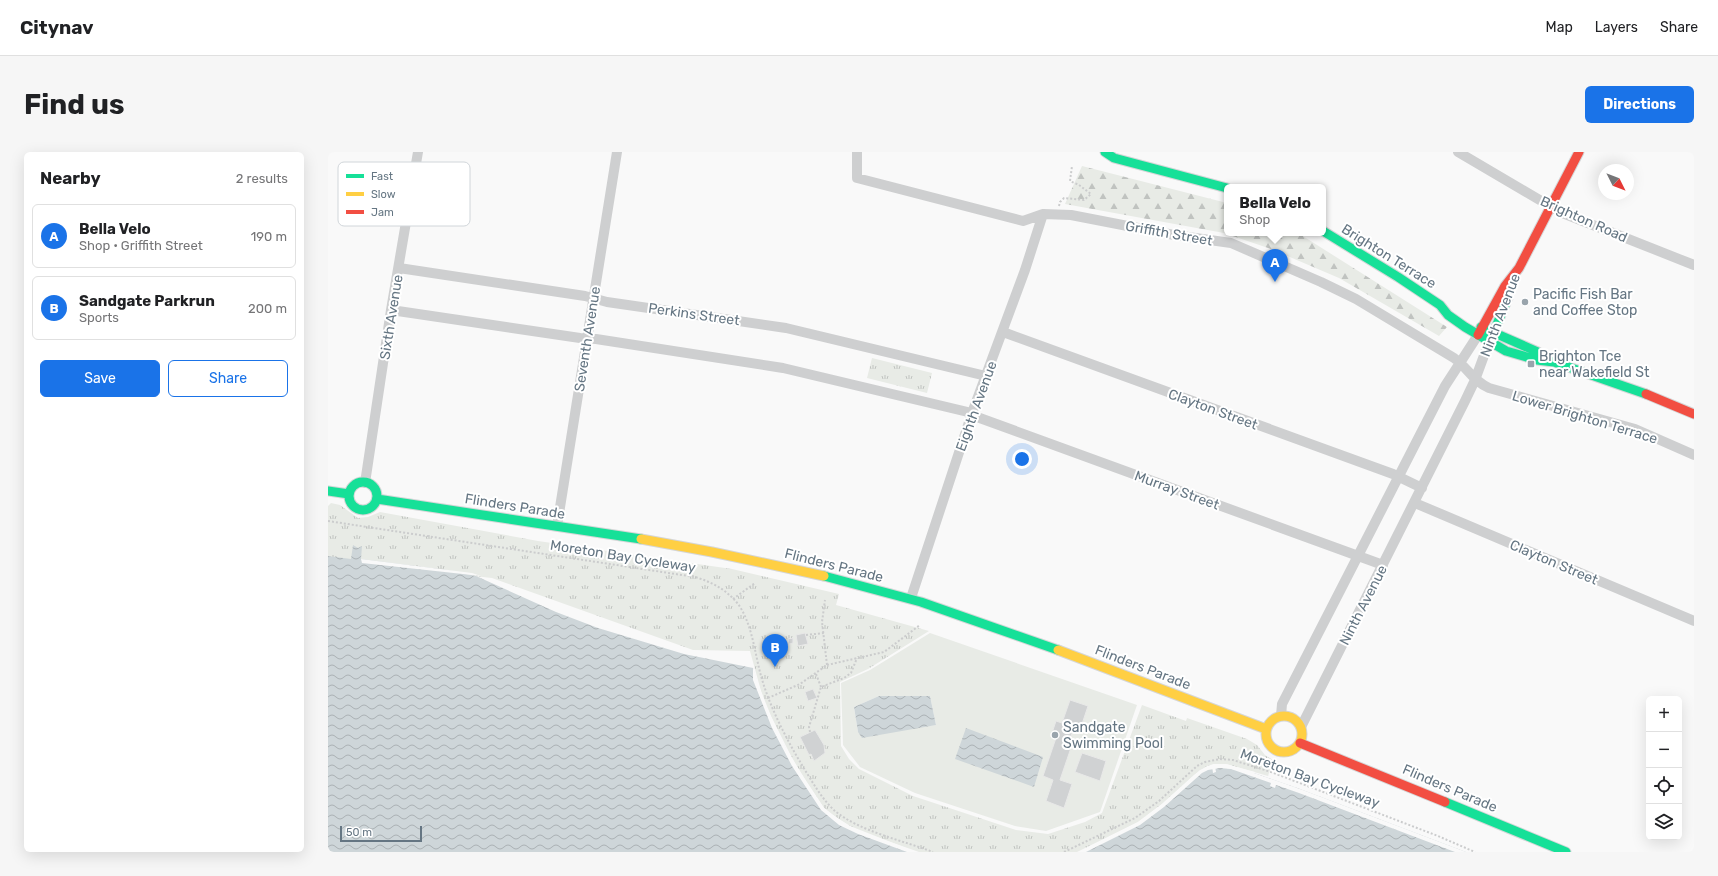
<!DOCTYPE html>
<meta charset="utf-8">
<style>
body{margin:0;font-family:Rubik,sans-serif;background:#f6f6f6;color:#202124}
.controls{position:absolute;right:12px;bottom:12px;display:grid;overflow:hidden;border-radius:6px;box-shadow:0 4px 16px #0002}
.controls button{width:36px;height:36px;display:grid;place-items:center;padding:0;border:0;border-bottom:1px solid #e0e0e0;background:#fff;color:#202124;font:20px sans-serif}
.compass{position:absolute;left:1270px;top:12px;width:36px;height:36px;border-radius:50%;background:#fff;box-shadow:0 4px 16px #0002;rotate:132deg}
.scale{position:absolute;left:12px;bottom:10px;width:82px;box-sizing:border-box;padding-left:4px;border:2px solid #657683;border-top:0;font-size:11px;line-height:14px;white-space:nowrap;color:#657683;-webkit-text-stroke:3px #fff;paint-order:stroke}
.you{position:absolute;left:694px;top:307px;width:14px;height:14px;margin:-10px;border:3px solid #fff;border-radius:50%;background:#1a73e8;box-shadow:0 0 0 6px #1a73e833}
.badge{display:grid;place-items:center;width:26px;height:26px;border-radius:50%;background:#1a73e8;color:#fff;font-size:13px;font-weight:700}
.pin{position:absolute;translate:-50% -33px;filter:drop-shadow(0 1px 2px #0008)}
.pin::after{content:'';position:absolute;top:21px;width:14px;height:12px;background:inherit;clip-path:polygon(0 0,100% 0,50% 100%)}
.popup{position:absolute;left:896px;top:32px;width:102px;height:52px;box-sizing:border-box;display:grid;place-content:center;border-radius:6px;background:#fff;filter:drop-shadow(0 1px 3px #0005);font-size:13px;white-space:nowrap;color:#757577}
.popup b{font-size:15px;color:#202124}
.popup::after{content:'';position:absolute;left:50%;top:100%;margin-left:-8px;border:8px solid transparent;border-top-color:#fff}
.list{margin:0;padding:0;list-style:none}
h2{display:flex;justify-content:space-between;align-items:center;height:52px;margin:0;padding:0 16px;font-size:17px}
h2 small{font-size:13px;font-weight:400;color:#757577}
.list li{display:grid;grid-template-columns:26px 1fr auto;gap:12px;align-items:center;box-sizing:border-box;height:64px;margin:0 8px 8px;padding:0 8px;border:1px solid #e0e0e0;border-radius:6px}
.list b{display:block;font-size:15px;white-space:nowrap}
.list p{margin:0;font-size:13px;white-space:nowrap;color:#757577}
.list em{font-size:13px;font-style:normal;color:#757577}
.actions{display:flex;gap:8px;padding:12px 16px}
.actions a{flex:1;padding:9px 0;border:1px solid #1a73e8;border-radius:6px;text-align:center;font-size:14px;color:#1a73e8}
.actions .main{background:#1a73e8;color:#fff}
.icon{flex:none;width:22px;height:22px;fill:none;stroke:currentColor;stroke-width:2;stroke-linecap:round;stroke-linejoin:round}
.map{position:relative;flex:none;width:1366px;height:700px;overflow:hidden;border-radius:6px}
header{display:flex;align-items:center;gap:24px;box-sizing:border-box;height:56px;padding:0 20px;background:#fff;border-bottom:1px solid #e0e0e0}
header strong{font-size:19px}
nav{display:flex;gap:22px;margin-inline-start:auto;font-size:14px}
.intro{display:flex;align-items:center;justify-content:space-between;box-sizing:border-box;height:96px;padding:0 24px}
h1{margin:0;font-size:28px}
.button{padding:10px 18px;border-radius:6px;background:#1a73e8;color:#fff;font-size:14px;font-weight:700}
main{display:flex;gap:24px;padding:0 24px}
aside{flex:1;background:#fff;border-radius:6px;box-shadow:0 4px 16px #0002}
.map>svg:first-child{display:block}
</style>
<header>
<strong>Citynav</strong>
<nav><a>Map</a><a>Layers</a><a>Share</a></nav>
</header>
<div class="intro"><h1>Find us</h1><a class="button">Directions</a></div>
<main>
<aside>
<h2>Nearby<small>2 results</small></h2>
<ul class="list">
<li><span class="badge">A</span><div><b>Bella Velo</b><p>Shop · Griffith Street</p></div><em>190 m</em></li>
<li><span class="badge">B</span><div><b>Sandgate Parkrun</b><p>Sports</p></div><em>200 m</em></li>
</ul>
<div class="actions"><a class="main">Save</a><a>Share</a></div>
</aside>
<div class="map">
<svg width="1366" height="700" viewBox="0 0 1366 700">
<defs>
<pattern id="forest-firs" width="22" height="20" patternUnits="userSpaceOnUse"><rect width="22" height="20" fill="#e8ebe6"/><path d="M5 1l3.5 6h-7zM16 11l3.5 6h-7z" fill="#c0c3c0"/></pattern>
<pattern id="park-tufts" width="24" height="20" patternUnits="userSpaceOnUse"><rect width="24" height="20" fill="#e8ebe6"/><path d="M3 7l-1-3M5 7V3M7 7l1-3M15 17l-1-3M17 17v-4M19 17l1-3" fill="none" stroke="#c0c3c0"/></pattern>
<pattern id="water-waves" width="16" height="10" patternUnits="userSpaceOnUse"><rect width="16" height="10" fill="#ced6d9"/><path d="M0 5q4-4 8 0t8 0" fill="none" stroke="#abb2b5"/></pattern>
</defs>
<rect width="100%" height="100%" fill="#f9f9f9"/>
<!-- forest -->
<path fill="url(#forest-firs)" d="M 754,14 L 899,51 L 899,81 L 970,81 L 1119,175 L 1111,184 L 1011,126 L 943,97 L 896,81 L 737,52 Z"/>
<!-- park -->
<path fill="url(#park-tufts)" d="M 544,206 L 604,221 L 599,241 L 539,226 Z
M 3,351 L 12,353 L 30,366 L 40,365 L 52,360 L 210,389 L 404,417 L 511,442 L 508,453 L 601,479 L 540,517 L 512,530 L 513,594 L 521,607 L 531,617 L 585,644 L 688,678 L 720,682 L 757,670 L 774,661 L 814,553 L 858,569 L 859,566 L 919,587 L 929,593 L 937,603 L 945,608 L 940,624 L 898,612 L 886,612 L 879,614 L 866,623 L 834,652 L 810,670 L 749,700 L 591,700 L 531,679 L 513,669 L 496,656 L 467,612 L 443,564 L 433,539 L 422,499 L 365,498 L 164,426 L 0,408 L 0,354 Z"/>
<!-- pitch -->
<path fill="#e8ebe6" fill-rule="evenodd" d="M 602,481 L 809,553 L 772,660 L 718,679 L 687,674 L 587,641 L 532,615 L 515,593 L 513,531 L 542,518 ZM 551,544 L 602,544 L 608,573 L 530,580 L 526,555 Z"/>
<!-- water -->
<path fill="url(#water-waves)" d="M 25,393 L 30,396 L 34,394 L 33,407 L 119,418 L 148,424 L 228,460 L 270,476 L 356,502 L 425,516 L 437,555 L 466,613 L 495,657 L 521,676 L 586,700 L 0,700 L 0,404 L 23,407 Z
M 551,544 L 602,544 L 608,573 L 534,586 L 530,580 L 526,555 Z
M 638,576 L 715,605 L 706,635 L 627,607 Z
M 884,614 L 885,621 L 888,620 L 887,614 L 926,621 L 972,637 L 1138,700 L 753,700 L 798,678 L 823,663 L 867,624 Z"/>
<!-- pier -->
<path fill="#f9f9f9" d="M 33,407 L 144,421 L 153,424 L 34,411 Z
M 425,515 L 438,554 L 457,594 L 478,629 L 496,656 L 505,663 L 522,674 L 588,700 L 579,700 L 530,682 L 511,673 L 493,658 L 464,614 L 444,576 L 425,528 Z
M 886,612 L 898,612 L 927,620 L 926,621 L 972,637 L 1138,700 L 1127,700 L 971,641 L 948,633 L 947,636 L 942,634 L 943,631 L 903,617 L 892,616 L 880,618 L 874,621 L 836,655 L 812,673 L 758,700 L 751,700 L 810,670 L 834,652 L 872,618 Z"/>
<!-- building -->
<path fill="#d0d2d3" stroke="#e8e8e8" d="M 477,481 L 480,492 L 470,494 L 468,483 Z
M 465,486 L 465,491 L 461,492 L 460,487 Z
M 485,537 L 489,546 L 480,549 L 477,540 Z
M 742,548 L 760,554 L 752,578 L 746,576 L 742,586 L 746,587 L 732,628 L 744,632 L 736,656 L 718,649 L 725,628 L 715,624 L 729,583 L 724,581 L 728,569 L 734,571 Z
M 487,578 L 496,593 L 497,601 L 486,609 L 483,602 L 481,603 L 472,585 Z
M 754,601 L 778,609 L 772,629 L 747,620 Z"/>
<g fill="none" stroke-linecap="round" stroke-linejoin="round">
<!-- fast casing -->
<g stroke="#d5d6d7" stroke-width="11">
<path id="fast" d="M 777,0 L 786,6 L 899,36
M 995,79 L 1070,125 L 1112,153 L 1120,163 L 1137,175 L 1178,199 L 1209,208 L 1226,210 L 1318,242
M 1153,175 L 1210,200
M 1162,189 L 1180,146
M21 344a14 14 0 1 1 28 0a14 14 0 1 1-28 0Z
M 0,339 L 21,342
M 49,347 L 313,387
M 496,424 L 593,450 L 730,498
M 1117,650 L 1238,700"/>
</g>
<!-- slow casing -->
<g stroke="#d5d6d7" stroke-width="11">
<path id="slow" d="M 313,387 L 384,400 L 496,424
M 730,498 L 938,577
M938 582a18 18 0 1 1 36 0a18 18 0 1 1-36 0Z"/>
</g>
<!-- jam casing -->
<g stroke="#d5d6d7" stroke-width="11">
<path id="jam" d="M 1150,183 L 1177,134 L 1191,116 L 1251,0
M 1318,242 L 1366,262
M 972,591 L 1117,650"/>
</g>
<!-- path -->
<path stroke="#cbcccd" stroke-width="2" stroke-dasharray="2 2" stroke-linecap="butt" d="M 731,54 L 732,50 L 736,46 L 756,48 L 763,42 L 751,33 L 742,29 L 744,14
M 0,369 L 367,425 C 384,430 399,438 410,452 C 424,471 427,502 433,524 C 443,559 461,592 480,623 C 488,636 496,649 507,659 C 531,679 576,689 605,700
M 405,447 L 427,431
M 478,483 L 496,481
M 499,513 L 556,500 L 592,473
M 488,522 L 493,535
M 440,546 L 472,532 L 499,513 L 494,470 L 497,448
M 482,580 L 481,575 L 493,535 L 516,526 L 523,521 L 529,506
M 736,700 L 807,666 L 831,649 L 869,614 L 877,610 L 892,607 L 905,608 L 943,620 L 1110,684 L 1147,700"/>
<!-- street -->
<path stroke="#cecfd0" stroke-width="10" d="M 529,0 L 529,26 L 695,69 L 715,62 L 743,63 L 846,83 L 903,91 L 993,130 L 1028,147 L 1126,206 C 1140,216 1144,228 1161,236 L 1307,277 L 1366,303
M 1130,0 L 1232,60 L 1366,113
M 71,116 L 257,144 L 279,150 L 458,176 L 658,224
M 63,158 L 252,186 L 268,187 L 455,216 L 644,261 L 649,265 L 1055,413
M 675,180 L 1065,322 L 1094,336
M 37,331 L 63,158 L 90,0
M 1087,351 L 1366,469
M 229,374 L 289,0
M 583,446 L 644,261 L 697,118 L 715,62
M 953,564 L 954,552 L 1117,234 L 1150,183
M 973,575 L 1137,249 L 1147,228 L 1161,190"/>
<!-- fast -->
<use href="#fast" stroke="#16e098" stroke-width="9"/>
<!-- slow -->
<use href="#slow" stroke="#ffcf43" stroke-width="9"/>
<!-- jam -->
<use href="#jam" stroke="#f24e42" stroke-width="9"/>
</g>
<!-- markers -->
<g fill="#99a4ac" stroke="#fff" stroke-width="1.5">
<circle cx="1197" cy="150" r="4"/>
<rect x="1199" y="208" width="8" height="8" rx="2"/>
<circle cx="727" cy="583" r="4"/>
</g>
<g text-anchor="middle" stroke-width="4" stroke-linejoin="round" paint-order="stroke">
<!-- street labels -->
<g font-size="14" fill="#657683" stroke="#fff">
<text transform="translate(1256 67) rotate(24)" y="5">Brighton Road</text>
<text transform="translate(841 81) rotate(10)" y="5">Griffith Street</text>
<text transform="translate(1061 104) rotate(32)" y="5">Brighton Terrace</text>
<text transform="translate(366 162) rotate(8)" y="5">Perkins Street</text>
<text transform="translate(1172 163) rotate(-69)" y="5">Ninth Avenue</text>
<text transform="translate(63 165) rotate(-81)" y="5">Sixth Avenue</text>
<text transform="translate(259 187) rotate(-81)" y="5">Seventh Avenue</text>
<text transform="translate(648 254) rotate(-70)" y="5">Eighth Avenue</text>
<text transform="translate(885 257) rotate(20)" y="5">Clayton Street</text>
<text transform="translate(1257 265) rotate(17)" y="5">Lower Brighton Terrace</text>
<text transform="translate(849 338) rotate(20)" y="5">Murray Street</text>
<text transform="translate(187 354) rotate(9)" y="5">Flinders Parade</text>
<text transform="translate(295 404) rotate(9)" y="5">Moreton Bay Cycleway</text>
<text transform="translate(1226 410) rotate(23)" y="5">Clayton Street</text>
<text transform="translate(506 413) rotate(14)" y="5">Flinders Parade</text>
<text transform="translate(1035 453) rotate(-63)" y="5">Ninth Avenue</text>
<text transform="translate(815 515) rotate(21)" y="5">Flinders Parade</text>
<text transform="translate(982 626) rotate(20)" y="5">Moreton Bay Cycleway</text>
<text transform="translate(1122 636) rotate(23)" y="5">Flinders Parade</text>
</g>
<!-- poi labels -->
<g font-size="14" fill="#657683" stroke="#fff" text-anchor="start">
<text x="1205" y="147">Pacific Fish Bar<tspan x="1205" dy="16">and Coffee Stop</tspan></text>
<text x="1211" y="209">Brighton Tce<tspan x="1211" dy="16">near Wakefield St</tspan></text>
<text x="735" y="580">Sandgate<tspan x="735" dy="16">Swimming Pool</tspan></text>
</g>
</g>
<!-- legend -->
<rect x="10" y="10" width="132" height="64" rx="6" fill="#fff" stroke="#d1d6da" stroke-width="1"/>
<rect x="18" y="22" width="18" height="4" fill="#16e098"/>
<rect x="18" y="40" width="18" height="4" fill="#ffcf43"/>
<rect x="18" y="58" width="18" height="4" fill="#f24e42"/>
<g font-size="11" fill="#657683">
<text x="43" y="28">Fast</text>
<text x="43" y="46">Slow</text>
<text x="43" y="64">Jam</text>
</g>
</svg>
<div class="controls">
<button>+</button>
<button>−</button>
<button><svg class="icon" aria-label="locate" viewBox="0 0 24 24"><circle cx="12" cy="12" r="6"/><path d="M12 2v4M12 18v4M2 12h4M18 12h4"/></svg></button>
<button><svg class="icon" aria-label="layers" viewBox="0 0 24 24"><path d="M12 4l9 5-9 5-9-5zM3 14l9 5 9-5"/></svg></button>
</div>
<svg class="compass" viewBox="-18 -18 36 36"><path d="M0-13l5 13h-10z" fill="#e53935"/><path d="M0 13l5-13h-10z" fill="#757577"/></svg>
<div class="scale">50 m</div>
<div class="you"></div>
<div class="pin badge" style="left:947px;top:130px">A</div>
<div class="popup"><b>Bella Velo</b>Shop</div>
<div class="pin badge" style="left:447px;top:515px">B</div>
</div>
</main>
